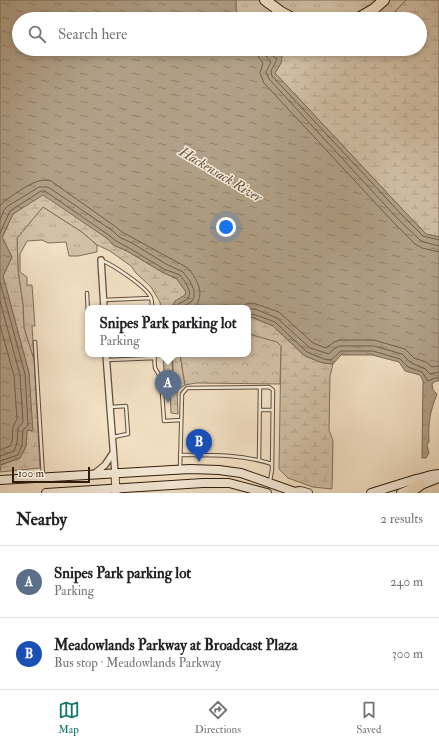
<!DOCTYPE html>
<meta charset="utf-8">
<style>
body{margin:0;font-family:"IM FELL Double Pica",serif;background:#f2f2f2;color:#202124}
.scale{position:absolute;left:12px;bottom:10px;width:78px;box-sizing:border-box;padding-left:4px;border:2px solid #2e1d0c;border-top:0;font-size:11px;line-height:14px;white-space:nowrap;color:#2e1d0c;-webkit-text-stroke:3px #f8eddb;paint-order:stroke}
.you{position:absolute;left:226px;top:227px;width:14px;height:14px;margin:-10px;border:3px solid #fff;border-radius:50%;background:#1a73e8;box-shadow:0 0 0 6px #1a73e833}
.badge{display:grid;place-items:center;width:26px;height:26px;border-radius:50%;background:#0f766e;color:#fff;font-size:13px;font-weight:700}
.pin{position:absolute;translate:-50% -33px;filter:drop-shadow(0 1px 2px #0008)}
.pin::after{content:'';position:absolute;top:21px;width:14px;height:12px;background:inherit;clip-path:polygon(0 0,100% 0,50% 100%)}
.popup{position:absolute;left:85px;top:305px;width:166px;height:52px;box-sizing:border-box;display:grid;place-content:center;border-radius:8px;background:#fff;filter:drop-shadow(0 1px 3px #0005);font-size:13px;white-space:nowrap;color:#757577}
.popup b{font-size:15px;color:#202124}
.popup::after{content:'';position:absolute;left:50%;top:100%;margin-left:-8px;border:8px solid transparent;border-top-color:#fff}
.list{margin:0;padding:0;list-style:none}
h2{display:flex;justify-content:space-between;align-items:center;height:52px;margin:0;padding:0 16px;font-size:17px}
h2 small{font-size:13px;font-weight:400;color:#757577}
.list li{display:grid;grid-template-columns:26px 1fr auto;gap:12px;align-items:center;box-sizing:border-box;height:72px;padding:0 16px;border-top:1px solid #e0e0e0}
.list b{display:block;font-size:15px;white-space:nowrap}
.list p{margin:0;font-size:13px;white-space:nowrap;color:#757577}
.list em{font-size:13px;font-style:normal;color:#757577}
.icon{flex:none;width:22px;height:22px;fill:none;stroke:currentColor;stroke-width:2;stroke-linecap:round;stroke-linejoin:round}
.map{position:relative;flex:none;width:439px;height:493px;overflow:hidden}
.search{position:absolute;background:#fff;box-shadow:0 2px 6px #0003;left:12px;right:12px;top:12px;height:44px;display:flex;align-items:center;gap:10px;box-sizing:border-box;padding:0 14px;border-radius:22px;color:#757577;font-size:15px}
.sheet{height:196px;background:#fff}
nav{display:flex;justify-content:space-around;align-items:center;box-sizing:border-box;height:56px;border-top:1px solid #e0e0e0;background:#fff;font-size:11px;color:#757577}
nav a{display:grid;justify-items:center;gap:2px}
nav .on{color:#0f766e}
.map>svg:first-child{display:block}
</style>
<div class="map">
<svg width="439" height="493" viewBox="0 0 439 493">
<defs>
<pattern id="grass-tufts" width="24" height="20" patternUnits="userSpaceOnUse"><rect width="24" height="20" fill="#d3c1a7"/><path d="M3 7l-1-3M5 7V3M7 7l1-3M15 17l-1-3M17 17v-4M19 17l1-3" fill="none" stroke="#b5a58f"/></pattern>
<pattern id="wetland-marsh" width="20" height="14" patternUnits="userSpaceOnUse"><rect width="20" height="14" fill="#d3c1a7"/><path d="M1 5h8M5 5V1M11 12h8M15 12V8" fill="none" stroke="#b5a58f"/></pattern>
<pattern id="park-crowns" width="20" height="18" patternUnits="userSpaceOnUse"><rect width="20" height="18" fill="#d3c1a7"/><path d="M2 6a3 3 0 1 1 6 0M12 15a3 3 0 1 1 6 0" fill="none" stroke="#b5a58f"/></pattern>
<pattern id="water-ripples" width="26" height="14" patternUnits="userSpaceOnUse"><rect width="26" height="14" fill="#b1a087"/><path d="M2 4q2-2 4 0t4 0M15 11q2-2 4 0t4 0" fill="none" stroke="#90826d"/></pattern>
</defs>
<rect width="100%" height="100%" fill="#f5e3c7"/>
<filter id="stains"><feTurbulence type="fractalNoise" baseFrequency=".005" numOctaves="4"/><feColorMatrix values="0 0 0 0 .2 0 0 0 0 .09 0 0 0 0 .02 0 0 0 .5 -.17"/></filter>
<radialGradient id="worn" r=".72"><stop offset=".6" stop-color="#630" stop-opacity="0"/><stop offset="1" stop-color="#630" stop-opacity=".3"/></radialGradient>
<!-- grass -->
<path fill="url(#grass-tufts)" stroke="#806f5a" d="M 236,0 L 406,0 L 388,19 L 239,19 L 236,9 Z
M 270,49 L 348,49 C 333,54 281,59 270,49 Z
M 43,207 L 82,232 L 97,245 L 97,252 L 78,256 L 69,256 L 66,242 L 48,243 L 42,240 L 27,241 L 20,254 L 20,272 L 27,277 L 27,285 L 32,285 L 35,326 L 32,326 L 34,360 L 24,328 L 23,305 L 18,271 L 17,238 Z"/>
<!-- wetland -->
<path fill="url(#wetland-marsh)" stroke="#806f5a" d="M 406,0 L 439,0 L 439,237 L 426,234 L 404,211 L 275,73 L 281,63 L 274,52 L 298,54 L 326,54 L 348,49 L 420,49 L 420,19 L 388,19 Z
M 43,194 L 108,239 L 113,245 L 127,251 L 162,272 L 177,279 L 186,292 L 185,296 L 181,297 L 171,308 L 161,308 L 160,302 L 151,287 L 136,273 L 131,266 L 110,251 L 97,245 L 82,232 L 43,207 L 17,238 L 18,271 L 23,305 L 24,328 L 34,360 L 40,468 L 0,472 L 1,465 L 20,458 L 26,446 L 27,430 L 32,431 L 29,373 L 3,276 L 12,257 L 2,238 L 13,214 Z
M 251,317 L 273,326 L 305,356 L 323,363 L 333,364 L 330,376 L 329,430 L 333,441 L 332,489 L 313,487 L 288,478 L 279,469 L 281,346 L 249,334 L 248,335 L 248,320 Z
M 163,354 L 180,354 L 185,385 L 177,390 L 178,414 L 171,413 L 170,391 L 165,394 Z"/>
<!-- park -->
<path fill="url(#park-crowns)" stroke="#806f5a" d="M 249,334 L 277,342 L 281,346 L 280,384 L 196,383 L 185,385 L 180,354 L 248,354 Z"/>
<!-- water -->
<path fill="url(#water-ripples)" stroke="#7d6c56" d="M 0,0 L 236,0 L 236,9 L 239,19 L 19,19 L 19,49 L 270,49 L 282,56 L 281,63 L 275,73 L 404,211 L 426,234 L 439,237 L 439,381 L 436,381 L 432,384 L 433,390 L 437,394 C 430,412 428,423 429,442 L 427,445 L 429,453 L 426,458 L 422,458 L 423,381 L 420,375 L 405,371 L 399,362 L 372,355 L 341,355 L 333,364 L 323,363 L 305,356 L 273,326 L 252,317 L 248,320 L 248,308 L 171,308 L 175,301 L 185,295 L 186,292 L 177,279 L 162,272 L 127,251 L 113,245 L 108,239 L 43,195 L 13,214 L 2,237 L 12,257 L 3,276 L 29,373 L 33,431 L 27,430 L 26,446 L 20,458 L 0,465 Z"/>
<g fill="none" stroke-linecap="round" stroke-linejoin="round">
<!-- shore -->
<path stroke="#705e4a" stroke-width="1" d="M 257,49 L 258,56 L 263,63 L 260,73 L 264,83 L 393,222 L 415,244 L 422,248 L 439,252
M 263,49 L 265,55 L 271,62 L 266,72 L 269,79 L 397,218 L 420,240 L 424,242 L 439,246
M 268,49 L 269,53 L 277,59 L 271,71 L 272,76 L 401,214 L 423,236 L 439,240
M 0,206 L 4,201 C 16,194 36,176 51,181 L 116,227 L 122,232 L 188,268 C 197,279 207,296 193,308
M 0,220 L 4,210 L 8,206 L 39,187 L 48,187 L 113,231 L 119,237 L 132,243 L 166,264 L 183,272 L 190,281 L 194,290 L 194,297 L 192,301 L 181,308
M 0,233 L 10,211 L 41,191 L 45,191 L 110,236 L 116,241 L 129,248 L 164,269 L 180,275 L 186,283 L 190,293 L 188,299 L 178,304 L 175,308
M 0,282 L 25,374 L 28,425 L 23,430 L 22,445 L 18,455 L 0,461
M 0,301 L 20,375 L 23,422 L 18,428 L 17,443 L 14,451 L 0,456
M 239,308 L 246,304 L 253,303 L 279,312 L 313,343 L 326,348 L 334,342 L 340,340 L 374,340 L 405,349 L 414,358 L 426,362 L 432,367 L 439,366
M 248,309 L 255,309 L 277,318 L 310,348 L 329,354 L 335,348 L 340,346 L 374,346 L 402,354 L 411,363 L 424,368 L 430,374 L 439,372
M 248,315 L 253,314 L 275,322 L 307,352 L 324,359 L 331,360 L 341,351 L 373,351 L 400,359 L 408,367 L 422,372 L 428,381 L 435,378 L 439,378
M 0,325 L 14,376 L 17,419 L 13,427 L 12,442 L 10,446 L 0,450"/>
<!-- stream -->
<path stroke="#7d6c56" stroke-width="1.5" d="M 172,354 L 174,392"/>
<!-- service casing -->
<g stroke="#604e3b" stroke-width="4.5">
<path id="service" d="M 101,260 C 113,265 147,287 151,298 C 152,301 152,305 152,308
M 87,293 L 88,315
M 104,300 L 151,298
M 35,342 L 43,477
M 154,354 L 155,368 L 161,378 L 164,421 L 181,420
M 107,360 L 155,358
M 111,407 L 126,406 L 128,434 L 113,437
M 261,410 L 272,410
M 180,455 C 211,455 241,454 272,464
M 259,460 L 260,387
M 180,469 L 182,394 L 187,388 L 269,387 L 273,390 L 272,470 L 270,481"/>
</g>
<!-- minor casing -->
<g stroke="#604e3b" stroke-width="8">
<path id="minor" d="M 101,260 L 104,308
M 106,354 L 115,473
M 94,474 L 105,465 L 113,453"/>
</g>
<!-- tertiary casing -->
<g stroke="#604e3b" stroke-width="9">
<path id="tertiary" d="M 115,473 L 116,493"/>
</g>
<!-- secondary casing -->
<g stroke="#2e1d0c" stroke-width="10">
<path id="secondary" d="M 0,480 L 190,469 L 219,470 L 241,473 L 295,492 L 300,491 L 308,493
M 46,493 L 203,483 L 229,483 L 267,493
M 371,493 L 416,479 C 424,478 431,474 439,474
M 401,493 L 436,479"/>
</g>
<!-- motorway casing -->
<g stroke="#2e1d0c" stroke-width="12">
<path id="motorway" d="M 265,0 L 281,12 L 294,19
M 357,19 L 374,9 L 384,0
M 409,493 L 420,485"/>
</g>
<!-- service -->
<use href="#service" stroke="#f8eddb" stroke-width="2.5"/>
<!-- minor -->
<use href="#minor" stroke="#f8eddb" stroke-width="5.5"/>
<!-- tertiary -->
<use href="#tertiary" stroke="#f8eddb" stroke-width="7"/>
<!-- secondary -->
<use href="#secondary" stroke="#f8eddb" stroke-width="8"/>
<!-- motorway -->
<use href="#motorway" stroke="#f5e3c7" stroke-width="10"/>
</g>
<g text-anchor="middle" stroke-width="3" stroke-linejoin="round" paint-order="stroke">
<!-- water labels -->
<g font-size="14" font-style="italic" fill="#62513d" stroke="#f8eddb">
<text transform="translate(221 174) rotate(31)" y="5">Hackensack River</text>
</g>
</g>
<rect width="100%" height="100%" filter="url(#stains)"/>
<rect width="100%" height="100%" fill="url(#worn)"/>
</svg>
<div class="scale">100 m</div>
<div class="you"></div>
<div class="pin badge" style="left:168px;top:403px;background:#5c6f8a">A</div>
<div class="popup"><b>Snipes Park parking lot</b>Parking</div>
<div class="pin badge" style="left:199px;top:462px;background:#1a4fb4">B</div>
<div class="search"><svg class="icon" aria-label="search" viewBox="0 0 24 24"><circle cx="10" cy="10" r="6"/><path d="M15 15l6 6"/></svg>Search here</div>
</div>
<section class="sheet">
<h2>Nearby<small>2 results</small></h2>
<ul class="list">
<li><span class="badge" style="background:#5c6f8a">A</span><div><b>Snipes Park parking lot</b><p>Parking</p></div><em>240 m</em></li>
<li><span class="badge" style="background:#1a4fb4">B</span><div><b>Meadowlands Parkway at Broadcast Plaza</b><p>Bus stop · Meadowlands Parkway</p></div><em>300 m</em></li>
</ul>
</section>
<nav>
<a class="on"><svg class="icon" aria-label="map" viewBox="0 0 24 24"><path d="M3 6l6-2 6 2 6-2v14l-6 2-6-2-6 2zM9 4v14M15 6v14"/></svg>Map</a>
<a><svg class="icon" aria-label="directions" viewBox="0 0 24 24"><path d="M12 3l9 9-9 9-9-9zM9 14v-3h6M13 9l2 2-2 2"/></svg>Directions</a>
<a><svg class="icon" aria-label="saved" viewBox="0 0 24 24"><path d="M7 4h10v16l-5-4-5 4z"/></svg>Saved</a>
</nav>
